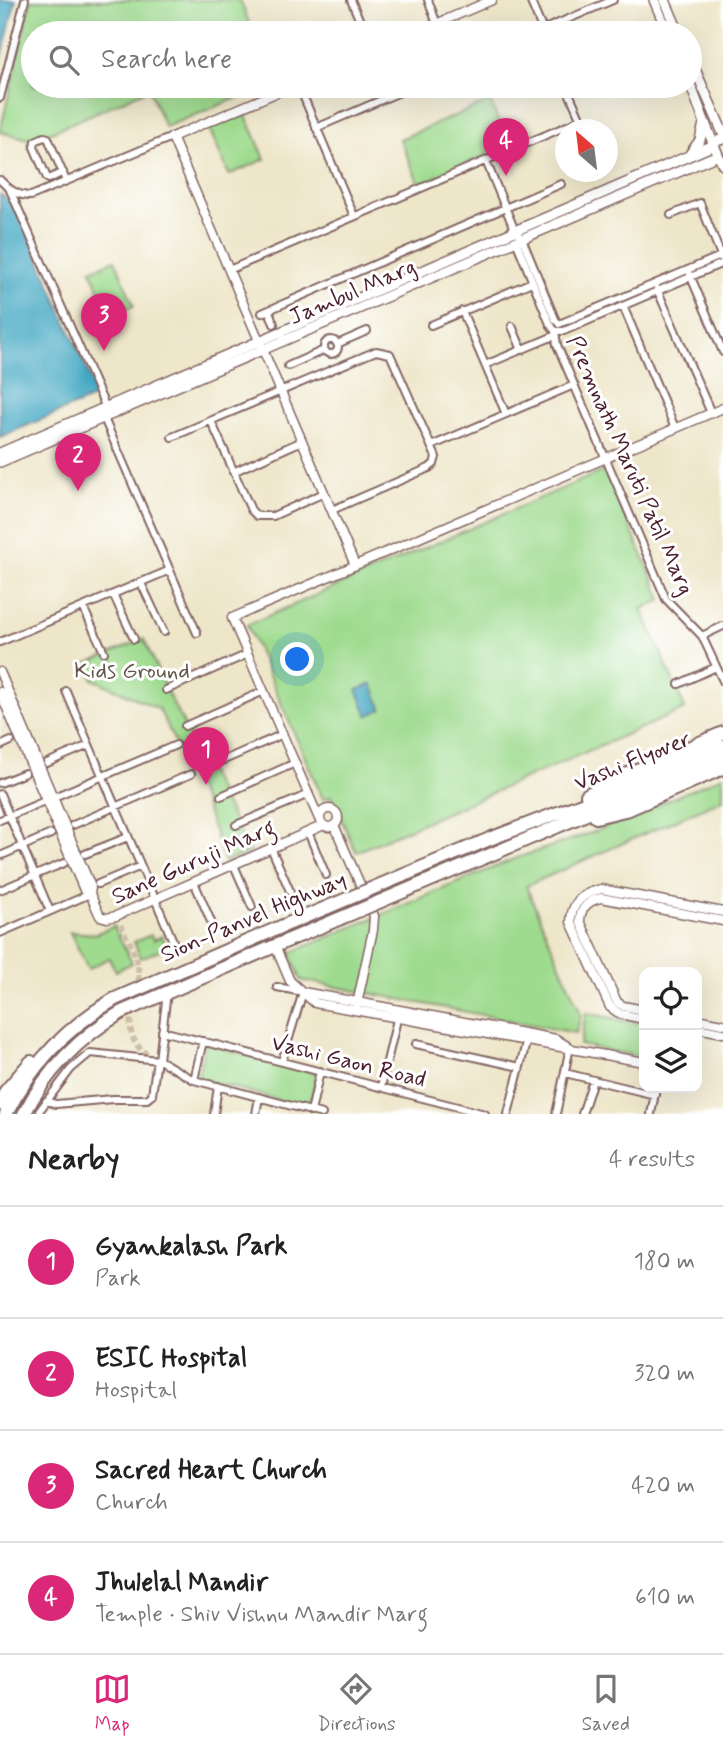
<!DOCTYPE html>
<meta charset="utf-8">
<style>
body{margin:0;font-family:Mynerve,sans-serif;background:#f2f2f2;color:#222}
.controls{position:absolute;right:21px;bottom:21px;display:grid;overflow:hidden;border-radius:14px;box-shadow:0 7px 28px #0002}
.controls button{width:63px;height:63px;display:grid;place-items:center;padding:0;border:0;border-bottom:2px solid #e0e0e0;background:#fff;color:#222;font:35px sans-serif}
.compass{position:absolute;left:555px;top:119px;width:63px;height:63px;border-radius:50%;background:#fff;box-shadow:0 7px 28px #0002;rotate:332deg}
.you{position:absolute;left:298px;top:660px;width:24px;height:24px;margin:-18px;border:5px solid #fff;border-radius:50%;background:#1a73e8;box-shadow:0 0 0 10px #1a73e833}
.badge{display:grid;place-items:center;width:46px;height:46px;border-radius:50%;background:#db2777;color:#fff;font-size:23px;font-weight:700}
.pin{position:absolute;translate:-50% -58px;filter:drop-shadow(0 2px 4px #0008)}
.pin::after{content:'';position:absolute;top:37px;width:24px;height:21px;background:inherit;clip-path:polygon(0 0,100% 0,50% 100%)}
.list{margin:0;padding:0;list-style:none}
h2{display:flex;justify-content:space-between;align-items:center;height:91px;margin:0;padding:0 28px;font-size:30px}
h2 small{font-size:23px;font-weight:400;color:#767676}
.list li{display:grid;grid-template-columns:46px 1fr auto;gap:21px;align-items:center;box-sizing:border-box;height:112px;padding:0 28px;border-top:2px solid #e0e0e0}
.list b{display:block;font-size:26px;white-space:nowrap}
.list p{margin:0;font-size:23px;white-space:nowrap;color:#767676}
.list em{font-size:23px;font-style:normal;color:#767676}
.icon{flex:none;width:38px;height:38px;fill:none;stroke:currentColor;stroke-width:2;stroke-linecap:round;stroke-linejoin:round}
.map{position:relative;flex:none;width:723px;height:1114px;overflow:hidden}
.search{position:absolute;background:#fff;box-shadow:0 7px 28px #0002;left:21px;right:21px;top:21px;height:77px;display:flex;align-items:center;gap:18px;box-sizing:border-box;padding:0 24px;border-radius:38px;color:#767676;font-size:26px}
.sheet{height:539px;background:#fff}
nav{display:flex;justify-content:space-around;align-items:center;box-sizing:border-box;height:98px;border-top:2px solid #e0e0e0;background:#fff;font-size:19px;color:#767676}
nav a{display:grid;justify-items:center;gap:4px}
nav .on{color:#db2777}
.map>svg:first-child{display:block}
</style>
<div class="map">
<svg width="723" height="1114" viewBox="0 0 723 1114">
<rect width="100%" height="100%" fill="#fff"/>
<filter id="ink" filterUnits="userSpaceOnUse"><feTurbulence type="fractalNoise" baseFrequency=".0143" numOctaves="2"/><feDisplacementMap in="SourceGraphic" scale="14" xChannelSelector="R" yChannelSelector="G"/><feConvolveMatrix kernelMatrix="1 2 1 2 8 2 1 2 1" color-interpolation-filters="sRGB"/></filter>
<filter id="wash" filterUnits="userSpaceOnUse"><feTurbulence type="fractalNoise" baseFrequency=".00686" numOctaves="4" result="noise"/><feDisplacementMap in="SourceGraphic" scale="28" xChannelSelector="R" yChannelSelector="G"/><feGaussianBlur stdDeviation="1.57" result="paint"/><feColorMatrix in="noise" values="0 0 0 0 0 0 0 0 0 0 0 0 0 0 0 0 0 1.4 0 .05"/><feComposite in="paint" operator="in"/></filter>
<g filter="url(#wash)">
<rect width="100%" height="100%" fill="#eee6c9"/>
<!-- green -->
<path fill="#9fdb8f" stroke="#747d5d" stroke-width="2" d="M 31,0 L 240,0 L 253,33 L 33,33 L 33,86 L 267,86 L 165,127 L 149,89 L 33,140 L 0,132 Z
M 490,101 L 509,146 L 419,184 L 400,139 Z
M 245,113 L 265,159 L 229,175 L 209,128 Z
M 115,260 L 134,306 L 111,316 L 91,270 Z
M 605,470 L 662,600 L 642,609 L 685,709 L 356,852 L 331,796 L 323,799 L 247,625 Z
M 144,639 L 166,690 L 250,852 L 225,862 L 204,803 L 159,709 L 93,679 L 86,664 Z
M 723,776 L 723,799 L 526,886 L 581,1014 L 576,1033 L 301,980 L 290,953 L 514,859 L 594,832 Z
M 114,926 L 132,963 L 116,971 L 109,958 L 88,969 L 70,932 L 95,934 Z
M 151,935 L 154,940 L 162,936 L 167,947 L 141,958 L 134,942 Z
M 586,1013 L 644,1024 L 644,1057 L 580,1045 Z
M 205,1044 L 317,1073 L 309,1108 L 197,1078 Z"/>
<!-- water -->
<path fill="#42a7c2" stroke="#466376" stroke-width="2" d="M 0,0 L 16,0 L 0,64 Z
M 0,194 L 16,205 L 98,396 L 0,437 Z
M 372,684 L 382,709 L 368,716 L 357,690 Z"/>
</g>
<g filter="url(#ink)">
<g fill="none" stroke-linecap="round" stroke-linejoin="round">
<!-- minor-tunnel -->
<path stroke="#cdbea9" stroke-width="6" stroke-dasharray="6 3" stroke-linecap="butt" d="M 120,925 C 126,937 136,952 138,966 C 143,997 113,1031 147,1054"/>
<!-- minor casing -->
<g stroke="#836562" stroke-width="10">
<path id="minor" d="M 351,0 L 365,33
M 428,0 L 437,24
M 530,0 L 544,33
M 535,33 L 613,0
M 299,86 L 354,216
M 0,98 L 25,0
M 316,128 L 414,86
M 486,161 L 515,231 L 522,239 L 555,319 L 559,324
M 63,172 L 49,179 L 47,178 L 34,147 L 35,141 L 44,137 L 48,138 L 66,181
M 0,180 C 9,189 17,196 31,196 L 172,137
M 10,190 L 106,408
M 671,215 L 700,203 L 722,258
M 516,241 L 550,324 L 555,331 L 557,345 L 666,599 L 702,636 L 723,681
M 229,270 L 581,120 L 566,86
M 690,275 L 723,352
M 657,289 L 711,413
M 623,306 L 675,428
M 269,311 L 274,324
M 462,311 L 506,414
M 262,313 L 561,184
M 559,324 L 723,255
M 431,325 L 532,282
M 512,326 L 522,350
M 555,331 L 564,331 L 723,263
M324 347a7 7 0 1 1 14 0a7 7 0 1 1-14 0Z
M 337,344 L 367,331
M 485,365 L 554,336
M 288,366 L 324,350
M 103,416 L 197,633
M 211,421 L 251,510 L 257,516 L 273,516 L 324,493
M 172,437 L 376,351 L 390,354 L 436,457 L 434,464 L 429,468 L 332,510
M 431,446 L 574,385
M 233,472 L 302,441
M 141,583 L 164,632
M 113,594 L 134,639
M 83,607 L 104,652
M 702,636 L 723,626
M 0,642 L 170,570
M 679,684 L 716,667
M 166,690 L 248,654
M 66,691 L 173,941
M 185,726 L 264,691
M 0,746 L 11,741
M 47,763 L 89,745
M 206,768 L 283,734
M 0,783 L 25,773
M 0,794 L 50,911
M 221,796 L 295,763
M 0,820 L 176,745
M 73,825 L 191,774
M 236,825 L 309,794
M 308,832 L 326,875
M 271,848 L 290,891
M 85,854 L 128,837
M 0,856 L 51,834
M 234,865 L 252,907
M 194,882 L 212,924
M 98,884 L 141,866
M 0,890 L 64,863
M 0,933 L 90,894
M 277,987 L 303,992 L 282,1061
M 162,1031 L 485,1114
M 416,1044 L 520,1067
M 159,1060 L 167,992
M 565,1073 L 655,1095
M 194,1080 L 322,1114
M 381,1087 L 398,1015
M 46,1101 L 56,1104 L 113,1099 L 147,1099 L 152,1095 L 157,1059
M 40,1110 L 71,1069 L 90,1053 L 159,1060 L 194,1080 L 203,1041
M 311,1112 L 320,1071
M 214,1114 L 218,1086
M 256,1114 L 259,1097
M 508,1114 L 527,1039
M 556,1114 L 570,1047
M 582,1114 L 593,1080
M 651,1114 L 656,1088"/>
</g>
<!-- tertiary casing -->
<g stroke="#836562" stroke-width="11">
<path id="tertiary" d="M 415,33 L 492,0
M 292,86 L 172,137 L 355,565
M 0,672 L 91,887 L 90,894 L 100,916 L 107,918 L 116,916 L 324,825
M 0,692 L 84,890 L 90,894
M320 818a9 9 0 1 1 18 0a9 9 0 1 1-18 0Z
M 320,821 L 232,618 L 723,408
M 334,825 L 374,916 L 373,930 L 357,1004
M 275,946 L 290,981 L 315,1003 L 644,1062
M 303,992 L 556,1039 L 567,1046
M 644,1010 L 623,1006 L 617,1002 L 580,921 C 580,908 589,900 601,898 L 723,921
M 644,1019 L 620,1014 L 610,1007 L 571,922 C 571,903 583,893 601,889 L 723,912
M 697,1019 L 723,1024
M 697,1028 L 723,1033"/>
</g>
<!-- secondary casing -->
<g stroke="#836562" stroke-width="12">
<path id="secondary" d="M 654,0 L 668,33
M 665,0 L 679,33
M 690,58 L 723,133
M 690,84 C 701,111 710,139 723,165
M 690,154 L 700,140 L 704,123
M 0,453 L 714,145 L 717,141 L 723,139
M 0,462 L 718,155"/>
</g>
<!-- motorway casing -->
<g stroke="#836562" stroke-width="16">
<path id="motorway" d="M 587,795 L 616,779 L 723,733
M 596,817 L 629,809 L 723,768
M 492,838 L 621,789 L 723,746
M 497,852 L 723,756
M 0,1104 L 6,1091 L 31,1062
M 6,1114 C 31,1065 68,1026 115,999 L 283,926
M 24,1114 C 46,1071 81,1036 122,1012 L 289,940"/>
</g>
<!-- minor -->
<use href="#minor" stroke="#fff" stroke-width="6"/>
<!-- tertiary -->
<use href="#tertiary" stroke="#fff" stroke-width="8"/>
<!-- secondary -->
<use href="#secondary" stroke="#fff" stroke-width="9"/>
<!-- motorway -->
<use href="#motorway" stroke="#fff" stroke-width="12"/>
<!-- motorway-bridge casing -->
<g stroke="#836562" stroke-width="16" stroke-linecap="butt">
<path id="motorway-bridge" d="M 283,926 L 492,838
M 289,940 L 497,852"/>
</g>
<!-- motorway-bridge -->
<use href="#motorway-bridge" stroke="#fff" stroke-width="12"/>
</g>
</g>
<g text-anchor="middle" stroke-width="6" stroke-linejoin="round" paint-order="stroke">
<!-- street labels -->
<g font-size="23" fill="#4a1f2b" stroke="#fff">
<text transform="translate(352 291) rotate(-23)" y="8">Jambul Marg</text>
<text transform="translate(631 465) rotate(66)" y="8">Premnath Maruti Patil Marg</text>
<text transform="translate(632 760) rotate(-22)" y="8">Vashi Flyover</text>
<text transform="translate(193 861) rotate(-24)" y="8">Sane Guruji Marg</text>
<text transform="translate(253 916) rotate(-23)" y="8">Sion-Panvel Highway</text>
<text transform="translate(349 1060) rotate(14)" y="8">Vashi Gaon Road</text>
</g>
<!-- park labels -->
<g font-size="23" fill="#645749" stroke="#fff">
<text x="132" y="678">Kids Ground</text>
</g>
</g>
</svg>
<div class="controls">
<button><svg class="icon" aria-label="locate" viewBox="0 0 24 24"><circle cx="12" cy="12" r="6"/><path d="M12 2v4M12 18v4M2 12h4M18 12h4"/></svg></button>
<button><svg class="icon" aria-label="layers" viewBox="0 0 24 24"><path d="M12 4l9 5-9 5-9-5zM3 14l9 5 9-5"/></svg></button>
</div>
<svg class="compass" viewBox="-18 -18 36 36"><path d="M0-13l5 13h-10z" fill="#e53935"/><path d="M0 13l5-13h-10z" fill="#767676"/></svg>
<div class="you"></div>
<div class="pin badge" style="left:206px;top:785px">1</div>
<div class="pin badge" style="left:78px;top:491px">2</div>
<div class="pin badge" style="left:104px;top:351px">3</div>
<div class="pin badge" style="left:506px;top:176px">4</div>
<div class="search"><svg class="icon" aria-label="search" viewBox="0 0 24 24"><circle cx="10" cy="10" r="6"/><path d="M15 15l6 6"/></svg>Search here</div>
</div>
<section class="sheet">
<h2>Nearby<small>4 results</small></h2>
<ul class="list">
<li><span class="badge">1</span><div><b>Gyankalash Park</b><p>Park</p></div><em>180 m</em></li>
<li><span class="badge">2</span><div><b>ESIC Hospital</b><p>Hospital</p></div><em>320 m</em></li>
<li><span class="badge">3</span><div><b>Sacred Heart Church</b><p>Church</p></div><em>420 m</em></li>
<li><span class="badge">4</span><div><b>Jhulelal Mandir</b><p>Temple · Shiv Vishnu Mandir Marg</p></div><em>610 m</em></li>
</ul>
</section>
<nav>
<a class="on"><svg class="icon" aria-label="map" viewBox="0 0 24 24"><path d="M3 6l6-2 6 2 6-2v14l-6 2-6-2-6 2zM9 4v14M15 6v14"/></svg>Map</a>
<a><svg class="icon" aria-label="directions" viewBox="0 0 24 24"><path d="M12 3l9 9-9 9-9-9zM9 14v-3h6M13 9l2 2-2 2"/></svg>Directions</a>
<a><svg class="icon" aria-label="saved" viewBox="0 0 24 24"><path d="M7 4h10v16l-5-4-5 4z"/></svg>Saved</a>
</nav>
